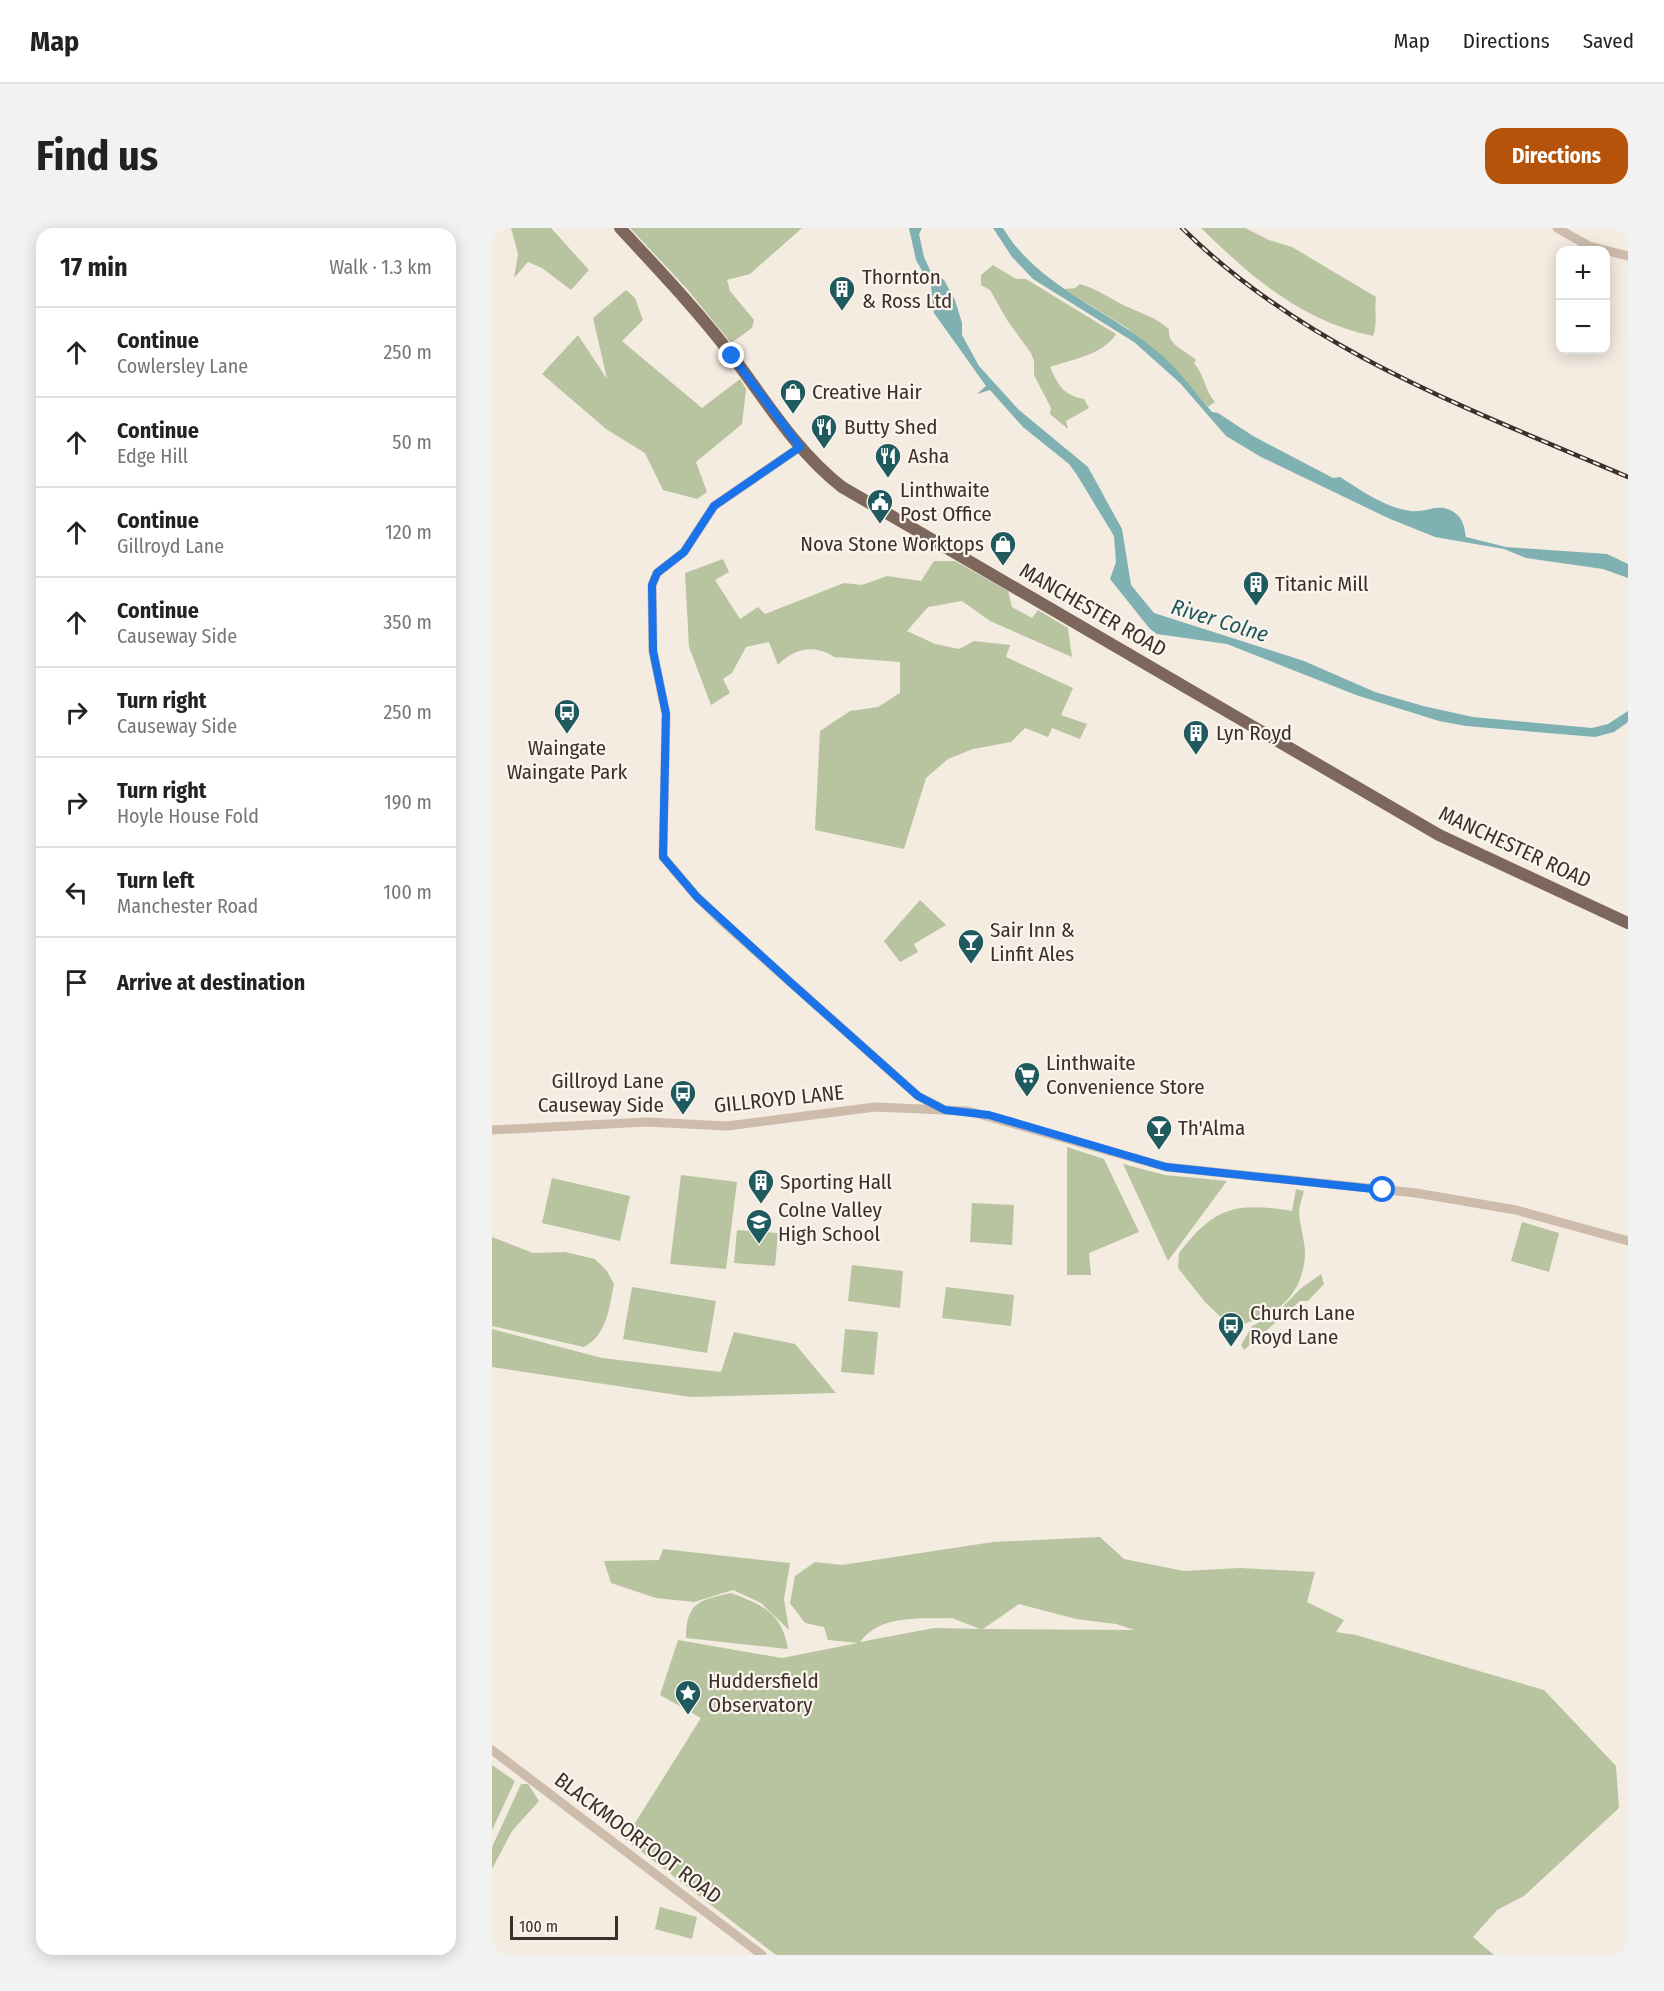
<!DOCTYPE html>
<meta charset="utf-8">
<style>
body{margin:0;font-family:"Fira Sans Condensed",sans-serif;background:#f2f2f2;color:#222}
.controls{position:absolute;right:18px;top:18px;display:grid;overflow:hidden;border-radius:12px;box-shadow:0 3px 15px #0003}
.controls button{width:54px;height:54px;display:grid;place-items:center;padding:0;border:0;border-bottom:2px solid #e0e0e0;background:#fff;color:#222;font:30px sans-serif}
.scale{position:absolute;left:18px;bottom:15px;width:108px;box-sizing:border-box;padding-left:6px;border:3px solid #3b302b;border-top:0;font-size:16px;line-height:21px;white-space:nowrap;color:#3b302b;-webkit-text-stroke:4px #fbf5ee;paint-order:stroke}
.stop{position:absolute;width:18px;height:18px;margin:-14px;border:4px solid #1a73e8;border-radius:50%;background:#fff}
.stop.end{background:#1a73e8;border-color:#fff;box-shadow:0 2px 6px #0008}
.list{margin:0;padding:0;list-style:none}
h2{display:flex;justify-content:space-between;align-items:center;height:78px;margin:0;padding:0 24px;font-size:26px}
h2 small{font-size:20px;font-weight:400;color:#767676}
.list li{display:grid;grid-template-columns:39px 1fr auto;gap:18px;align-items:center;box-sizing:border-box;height:90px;padding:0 24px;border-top:2px solid #e0e0e0}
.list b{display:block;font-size:22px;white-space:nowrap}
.list p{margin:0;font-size:20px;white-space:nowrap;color:#767676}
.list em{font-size:20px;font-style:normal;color:#767676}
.icon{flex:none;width:33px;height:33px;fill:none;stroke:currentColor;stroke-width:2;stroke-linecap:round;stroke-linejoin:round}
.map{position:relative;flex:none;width:1136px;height:1727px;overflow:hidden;border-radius:18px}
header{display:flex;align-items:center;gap:36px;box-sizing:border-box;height:84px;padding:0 30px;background:#fff;border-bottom:2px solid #e0e0e0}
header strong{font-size:28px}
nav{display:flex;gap:33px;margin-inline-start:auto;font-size:21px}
.intro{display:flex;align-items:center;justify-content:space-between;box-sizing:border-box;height:144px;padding:0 36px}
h1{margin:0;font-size:42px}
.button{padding:15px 27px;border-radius:18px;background:#b45309;color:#fff;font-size:21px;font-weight:700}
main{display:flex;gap:36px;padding:0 36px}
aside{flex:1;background:#fff;border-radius:18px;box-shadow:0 3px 15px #0003}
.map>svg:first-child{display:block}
</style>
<header>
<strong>Map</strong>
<nav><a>Map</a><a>Directions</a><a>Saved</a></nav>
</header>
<div class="intro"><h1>Find us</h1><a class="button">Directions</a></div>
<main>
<aside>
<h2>17 min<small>Walk · 1.3 km</small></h2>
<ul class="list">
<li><svg class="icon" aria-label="ahead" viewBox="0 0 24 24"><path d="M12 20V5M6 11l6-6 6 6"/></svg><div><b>Continue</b><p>Cowlersley Lane</p></div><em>250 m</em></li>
<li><svg class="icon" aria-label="ahead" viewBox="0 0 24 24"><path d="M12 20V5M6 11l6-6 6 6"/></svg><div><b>Continue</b><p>Edge Hill</p></div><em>50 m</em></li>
<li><svg class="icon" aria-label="ahead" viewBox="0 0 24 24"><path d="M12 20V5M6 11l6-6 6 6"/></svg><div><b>Continue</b><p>Gillroyd Lane</p></div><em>120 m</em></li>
<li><svg class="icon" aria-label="ahead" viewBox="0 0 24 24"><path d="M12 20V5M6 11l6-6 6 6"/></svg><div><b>Continue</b><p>Causeway Side</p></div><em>350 m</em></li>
<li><svg class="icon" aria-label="right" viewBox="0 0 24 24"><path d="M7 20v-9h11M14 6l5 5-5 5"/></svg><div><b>Turn right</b><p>Causeway Side</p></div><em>250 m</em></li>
<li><svg class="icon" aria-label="right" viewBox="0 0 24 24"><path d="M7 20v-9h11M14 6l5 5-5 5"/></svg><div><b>Turn right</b><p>Hoyle House Fold</p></div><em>190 m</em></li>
<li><svg class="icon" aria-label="left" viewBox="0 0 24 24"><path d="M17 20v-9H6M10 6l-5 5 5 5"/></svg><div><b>Turn left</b><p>Manchester Road</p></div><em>100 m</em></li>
<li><svg class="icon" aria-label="arrive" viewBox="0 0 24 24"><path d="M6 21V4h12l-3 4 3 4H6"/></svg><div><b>Arrive at destination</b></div></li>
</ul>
</aside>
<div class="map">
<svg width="1136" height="1727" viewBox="0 0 1136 1727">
<rect width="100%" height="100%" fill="#f4ebe1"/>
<!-- green -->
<path fill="#b8c4a0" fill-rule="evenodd" d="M 19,0 L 59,0 L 97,42 L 79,62 L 50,40 L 36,34 L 22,50 L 26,26 Z
M 138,0 L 310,0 L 258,46 L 235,52 L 238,63 L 262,92 L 260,100 L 239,115 L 195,61 Z
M 709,0 L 753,0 L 777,12 L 800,19 L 884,69 C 882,83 886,95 881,108 C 810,93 760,50 709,0 Z
M 501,37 L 524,51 L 534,51 L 624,106 C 613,126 578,132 558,139 C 566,157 571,167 592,171 L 597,180 L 574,193 L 576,201 L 558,186 L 559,180 L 542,147 L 542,133 L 539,125 L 515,92 L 498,62 L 489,57 L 489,47 Z
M 588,56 C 605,61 616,69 631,77 C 648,85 662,88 677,101 C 675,118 694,122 704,132 L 702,135 C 713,147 712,162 723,174 L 716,179 L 635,100 L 572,61 L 583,60 Z
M 134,62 L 143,70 L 151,92 L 130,113 L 210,180 L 248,151 L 254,161 L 250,196 L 204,234 L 215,264 L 205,271 L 171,262 L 153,225 L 114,201 L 50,146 L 86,107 L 115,151 L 101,90 Z
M 231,331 L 237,344 L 223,352 L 248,391 L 266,379 L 273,386 L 352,355 L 370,357 L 395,348 L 429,353 L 442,333 L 463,333 L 516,363 L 520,379 L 540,390 L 546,382 L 576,400 L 580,429 L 498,393 L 470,373 L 436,379 L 415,403 L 443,416 L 467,421 L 482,413 L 518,417 L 514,429 L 581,460 L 569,487 L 595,496 L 588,511 L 560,500 L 556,509 L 533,500 L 519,514 L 481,521 L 456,531 L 434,550 L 412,621 L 323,602 L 328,503 L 358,483 L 386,479 L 408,465 L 408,434 L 342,429 C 323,416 302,420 286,437 L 277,414 L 254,419 L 240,445 L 231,451 L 238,465 L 219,477 L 197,419 L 193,345 Z
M 428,672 L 454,697 L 422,716 L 426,724 L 408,734 L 392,713 Z
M 575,919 L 612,931 L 647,1004 L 597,1025 L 599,1047 L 575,1047 Z
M 631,936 L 673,947 L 735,953 L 676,1033 Z
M 189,947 L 245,954 L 234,1041 L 178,1036 Z
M 60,950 L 138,968 L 128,1013 L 50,995 Z
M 804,961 L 812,963 C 810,970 807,979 807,986 C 808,997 812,1010 813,1023 C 813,1068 781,1093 738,1098 L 713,1074 L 686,1040 L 687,1025 C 723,978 744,974 800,983 Z
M 480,975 L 522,977 L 520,1017 L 478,1014 Z
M 1030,994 L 1067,1005 L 1057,1044 L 1019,1033 Z
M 245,1002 L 286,1005 L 283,1038 L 242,1035 Z
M 0,1009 L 41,1025 L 73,1024 L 103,1031 L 115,1043 L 122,1056 C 117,1080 115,1107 92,1119 L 0,1098 Z
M 360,1037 L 411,1043 L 408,1080 L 356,1073 Z
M 829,1046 L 832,1056 L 816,1073 L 808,1073 L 752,1122 L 749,1117 L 760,1098 L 783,1087 L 808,1061 Z
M 140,1059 L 224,1073 L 215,1125 L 131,1111 Z
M 454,1059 L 522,1067 L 519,1098 L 450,1090 Z
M 0,1101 L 110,1130 L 229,1144 L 242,1104 L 303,1116 L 344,1165 L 198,1169 L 0,1139 Z
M 353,1101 L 386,1104 L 382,1147 L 349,1144 Z
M 608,1309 L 632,1331 L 692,1343 L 748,1340 L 823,1344 L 815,1374 L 852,1392 L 844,1404 L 864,1407 L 1052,1462 L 1124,1538 L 1127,1580 L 1032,1668 L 1005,1682 L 981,1709 L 1002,1727 L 284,1727 L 133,1611 L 209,1490 L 168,1467 L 186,1412 L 290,1430 L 366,1415 L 336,1412 L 332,1399 L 313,1395 L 298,1375 L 303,1348 L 323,1334 L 350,1337 L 501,1314 ZM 527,1376 L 584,1391 L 624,1396 L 642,1402 L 491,1401 ZM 460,1390 L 488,1401 L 442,1400 L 368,1414 C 388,1386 429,1391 460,1390 Z
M 171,1321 L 298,1335 L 292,1371 L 297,1402 L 269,1375 L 241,1362 L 202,1374 L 164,1370 L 119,1355 L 112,1333 L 167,1332 Z
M 239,1365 C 271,1377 290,1385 296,1421 L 194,1410 C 194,1374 208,1372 239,1365 Z
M 0,1537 L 23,1553 L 0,1602 Z
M 29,1556 L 36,1556 L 47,1573 L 20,1603 L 0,1641 L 0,1619 Z
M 168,1679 L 205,1689 L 200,1711 L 163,1701 Z"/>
<!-- water -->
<path fill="#7fb0b2" d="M 417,0 L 430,0 L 427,6 L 432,29 L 438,42 L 452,52 L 463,72 L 470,95 L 470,107 L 487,138 L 527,182 L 596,239 L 630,301 L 639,357 L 662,385 L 812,433 L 883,464 L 931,478 L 981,489 L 1100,500 L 1116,496 L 1136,483 L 1136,494 L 1122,504 L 1103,509 L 974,498 L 947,493 L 864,467 L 735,416 L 665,406 L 658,401 L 618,351 L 624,334 L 622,308 L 585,247 L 577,236 L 531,199 L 498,162 L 485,166 L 494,158 L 442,85 L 439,59 L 424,32 Z
M 501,0 L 511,0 C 544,56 612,80 661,120 C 685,138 700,162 720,184 L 726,185 L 761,208 L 841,250 L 848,249 C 869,262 893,280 919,283 C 933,285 946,275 960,283 C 971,289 972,298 974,309 L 1014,319 L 1115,326 L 1136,336 L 1136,350 L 1111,341 L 1034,330 L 1012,321 L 943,309 L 896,290 L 769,229 L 734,208 L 688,155 L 642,114 L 541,51 L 520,29 Z"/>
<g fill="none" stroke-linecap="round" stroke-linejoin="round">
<!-- tertiary -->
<path stroke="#cdbbac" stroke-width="9" d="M 1065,0 L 1097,18 L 1136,28
M 308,219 L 222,278 L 192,324 L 165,345 L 160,357 L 161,423 L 174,486 L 171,629 L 205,669 L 233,696 L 426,868 L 449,880
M 0,902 L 154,894 L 235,898 L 383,879 L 476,883 L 674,939 L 924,965 L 1024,982 L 1136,1013
M 0,1522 L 270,1727"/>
<!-- primary -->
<path stroke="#7d675c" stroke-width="12" d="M 128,0 C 167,42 206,83 241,129 C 275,174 304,223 350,259 L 947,607 L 1136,695"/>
<!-- rail casing -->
<g stroke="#3b302b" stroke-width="4.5">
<path id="rail" d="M 690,0 C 813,122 980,182 1136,249"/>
</g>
<!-- rail -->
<use href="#rail" stroke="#fbf5ee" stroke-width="2" stroke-dasharray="7" stroke-linecap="butt"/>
</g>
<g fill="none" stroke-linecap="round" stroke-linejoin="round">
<!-- route -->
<path stroke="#1a73e8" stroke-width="8" d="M 240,128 L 308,219 L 222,278 L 192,324 L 165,345 L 160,357 L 161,423 L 174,486 L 171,629 L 205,669 L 298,754 L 426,868 L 453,882 L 497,887 L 674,939 L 891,962"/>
</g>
<!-- icons -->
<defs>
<g id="building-pin" transform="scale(1.35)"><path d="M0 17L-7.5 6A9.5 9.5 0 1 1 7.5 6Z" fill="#1f5a5e" stroke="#fbf5ee"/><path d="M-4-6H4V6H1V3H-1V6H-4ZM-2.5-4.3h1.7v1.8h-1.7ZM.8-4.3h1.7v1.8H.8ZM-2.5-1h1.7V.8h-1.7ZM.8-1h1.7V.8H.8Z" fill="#fff"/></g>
<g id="shop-pin" transform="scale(1.35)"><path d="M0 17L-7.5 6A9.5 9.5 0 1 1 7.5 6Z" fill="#1f5a5e" stroke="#fbf5ee"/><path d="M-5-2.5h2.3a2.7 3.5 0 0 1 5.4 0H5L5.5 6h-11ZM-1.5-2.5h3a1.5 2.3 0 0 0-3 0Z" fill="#fff"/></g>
<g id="restaurant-pin" transform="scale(1.35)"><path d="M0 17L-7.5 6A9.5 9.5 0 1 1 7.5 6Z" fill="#1f5a5e" stroke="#fbf5ee"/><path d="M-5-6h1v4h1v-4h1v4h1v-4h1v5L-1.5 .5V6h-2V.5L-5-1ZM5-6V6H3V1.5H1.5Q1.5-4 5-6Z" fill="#fff"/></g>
<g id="civic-pin" transform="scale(1.35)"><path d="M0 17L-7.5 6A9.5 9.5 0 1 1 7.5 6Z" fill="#1f5a5e" stroke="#fbf5ee"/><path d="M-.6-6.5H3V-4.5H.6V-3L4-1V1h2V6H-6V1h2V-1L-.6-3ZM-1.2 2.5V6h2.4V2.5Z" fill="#fff"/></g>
<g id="bus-pin" transform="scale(1.35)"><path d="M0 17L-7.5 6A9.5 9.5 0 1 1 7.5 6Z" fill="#1f5a5e" stroke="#fbf5ee"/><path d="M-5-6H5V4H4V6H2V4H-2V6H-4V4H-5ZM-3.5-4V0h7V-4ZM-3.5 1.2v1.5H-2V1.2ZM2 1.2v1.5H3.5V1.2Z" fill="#fff"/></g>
<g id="bar-pin" transform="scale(1.35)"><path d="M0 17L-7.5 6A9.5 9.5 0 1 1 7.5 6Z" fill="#1f5a5e" stroke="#fbf5ee"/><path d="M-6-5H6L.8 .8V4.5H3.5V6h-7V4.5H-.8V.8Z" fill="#fff"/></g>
<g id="supermarket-pin" transform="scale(1.35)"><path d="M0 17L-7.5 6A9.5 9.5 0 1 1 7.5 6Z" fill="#1f5a5e" stroke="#fbf5ee"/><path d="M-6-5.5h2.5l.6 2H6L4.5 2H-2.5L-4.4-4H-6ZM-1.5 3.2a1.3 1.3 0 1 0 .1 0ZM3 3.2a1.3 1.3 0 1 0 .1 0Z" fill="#fff"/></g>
<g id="school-pin" transform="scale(1.35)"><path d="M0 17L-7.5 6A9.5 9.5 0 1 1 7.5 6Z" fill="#1f5a5e" stroke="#fbf5ee"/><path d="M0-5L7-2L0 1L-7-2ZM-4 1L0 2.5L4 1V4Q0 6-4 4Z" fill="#fff"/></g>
<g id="sight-pin" transform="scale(1.35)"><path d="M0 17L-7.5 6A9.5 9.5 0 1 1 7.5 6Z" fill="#1f5a5e" stroke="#fbf5ee"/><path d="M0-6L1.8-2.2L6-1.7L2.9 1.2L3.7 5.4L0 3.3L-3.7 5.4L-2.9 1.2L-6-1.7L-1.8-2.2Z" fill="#fff"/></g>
</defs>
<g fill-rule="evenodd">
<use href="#building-pin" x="350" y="61"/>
<use href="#shop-pin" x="301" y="164"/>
<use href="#restaurant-pin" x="332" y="199"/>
<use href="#restaurant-pin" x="396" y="228"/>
<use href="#civic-pin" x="388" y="274"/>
<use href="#shop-pin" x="511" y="316"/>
<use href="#building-pin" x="764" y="356"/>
<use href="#bus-pin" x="75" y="484"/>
<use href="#building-pin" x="704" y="505"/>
<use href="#bar-pin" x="479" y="714"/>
<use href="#supermarket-pin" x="535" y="847"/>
<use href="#bus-pin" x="191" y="865"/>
<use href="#bar-pin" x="667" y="900"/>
<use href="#building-pin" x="269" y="954"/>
<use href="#school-pin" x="267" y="994"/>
<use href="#bus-pin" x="739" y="1097"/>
<use href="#sight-pin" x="196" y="1465"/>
</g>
<g text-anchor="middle" stroke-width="4.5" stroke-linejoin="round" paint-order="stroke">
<!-- poi labels -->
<g font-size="21" fill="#3b302b" stroke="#fbf5ee" text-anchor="start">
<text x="370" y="56">Thornton<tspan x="370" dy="24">&amp; Ross Ltd</tspan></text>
<text x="320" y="171">Creative Hair</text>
<text x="352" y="206">Butty Shed</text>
<text x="416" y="235">Asha</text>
<text x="408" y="269">Linthwaite<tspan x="408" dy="24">Post Office</tspan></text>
<text x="492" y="323" text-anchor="end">Nova Stone Worktops</text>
<text x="783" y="363">Titanic Mill</text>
<text x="724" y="512">Lyn Royd</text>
<text x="75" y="527" text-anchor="middle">Waingate<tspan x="75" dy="24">Waingate Park</tspan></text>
<text x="498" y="709">Sair Inn &amp;<tspan x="498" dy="24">Linfit Ales</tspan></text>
<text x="554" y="842">Linthwaite<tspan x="554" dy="24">Convenience Store</tspan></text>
<text x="172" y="860" text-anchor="end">Gillroyd Lane<tspan x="172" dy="24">Causeway Side</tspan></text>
<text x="686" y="907">Th'Alma</text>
<text x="288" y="961">Sporting Hall</text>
<text x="286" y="989">Colne Valley<tspan x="286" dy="24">High School</tspan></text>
<text x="758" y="1092">Church Lane<tspan x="758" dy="24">Royd Lane</tspan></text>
<text x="216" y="1460">Huddersfield<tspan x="216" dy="24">Observatory</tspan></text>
</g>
<!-- street labels -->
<g font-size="21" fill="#3b302b" stroke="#fbf5ee">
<text transform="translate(601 382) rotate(30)" y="7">MANCHESTER ROAD</text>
<text transform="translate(1023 619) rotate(25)" y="7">MANCHESTER ROAD</text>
<text transform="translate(287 871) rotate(-6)" y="7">GILLROYD LANE</text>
<text transform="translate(146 1610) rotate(37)" y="7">BLACKMOORFOOT ROAD</text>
</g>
<!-- water labels -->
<g font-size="22" font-style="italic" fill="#1f5a5e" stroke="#fbf5ee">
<text transform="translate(728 392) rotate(17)" y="8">River Colne</text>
</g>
</g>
</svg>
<div class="controls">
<button>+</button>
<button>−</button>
</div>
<div class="scale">100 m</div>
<div class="stop" style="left:891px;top:962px"></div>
<div class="stop end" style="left:240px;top:128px"></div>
</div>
</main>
